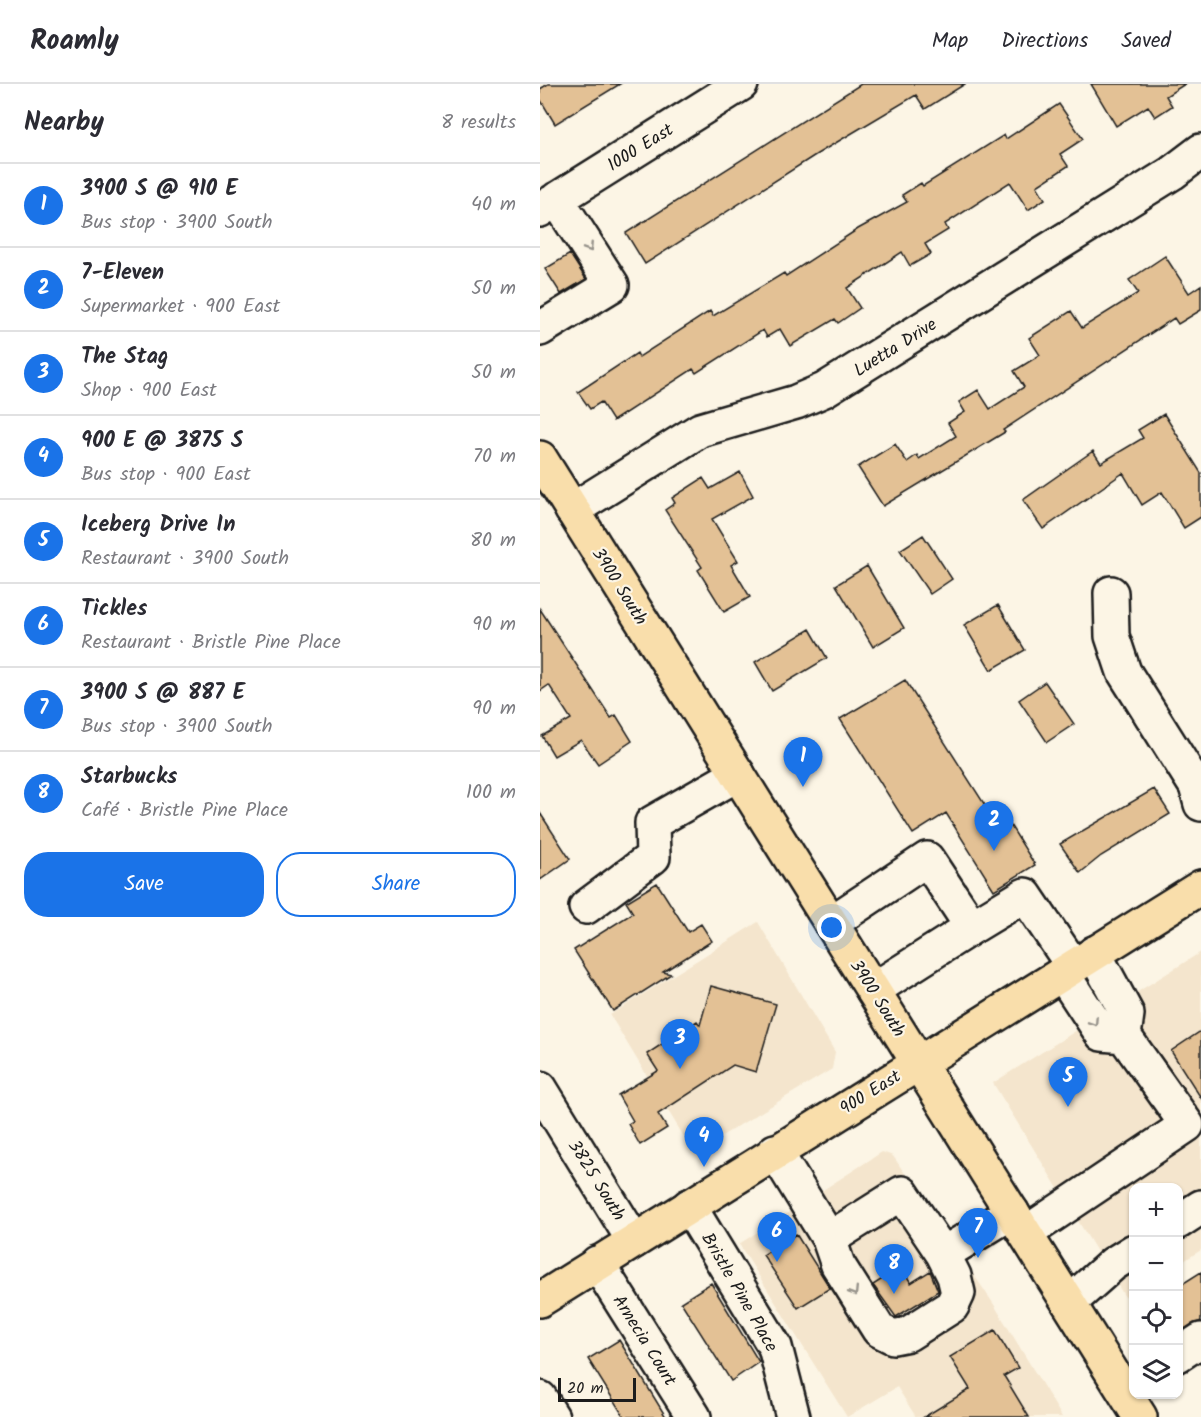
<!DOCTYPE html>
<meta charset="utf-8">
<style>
body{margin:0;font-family:Kalam,sans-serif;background:#f2f2f3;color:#2b2b33}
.controls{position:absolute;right:18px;bottom:18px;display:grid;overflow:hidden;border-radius:12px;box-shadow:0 2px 4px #0004}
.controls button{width:54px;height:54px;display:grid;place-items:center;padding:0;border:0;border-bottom:2px solid #e1e1e2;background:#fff;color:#2b2b33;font:30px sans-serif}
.scale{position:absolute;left:18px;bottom:15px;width:78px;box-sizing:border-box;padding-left:6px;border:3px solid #1c1c1c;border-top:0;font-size:16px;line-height:21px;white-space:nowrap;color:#1c1c1c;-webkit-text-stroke:4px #fcf5e5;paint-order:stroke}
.you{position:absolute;left:292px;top:844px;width:21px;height:21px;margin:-15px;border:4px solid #fff;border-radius:50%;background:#1a73e8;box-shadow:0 0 0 9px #1a73e833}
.badge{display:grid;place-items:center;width:39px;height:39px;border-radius:50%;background:#1a73e8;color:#fff;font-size:20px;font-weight:700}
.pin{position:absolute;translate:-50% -50px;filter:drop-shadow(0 2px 3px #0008)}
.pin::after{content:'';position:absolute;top:32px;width:21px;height:18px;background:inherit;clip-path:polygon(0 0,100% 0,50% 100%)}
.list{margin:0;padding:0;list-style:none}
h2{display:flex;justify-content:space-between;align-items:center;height:78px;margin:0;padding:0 24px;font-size:26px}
h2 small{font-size:20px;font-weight:400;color:#7c7c81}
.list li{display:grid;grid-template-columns:39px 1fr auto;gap:18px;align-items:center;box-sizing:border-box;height:84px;padding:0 24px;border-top:2px solid #e1e1e2}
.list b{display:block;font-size:22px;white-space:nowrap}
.list p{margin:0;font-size:20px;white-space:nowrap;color:#7c7c81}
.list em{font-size:20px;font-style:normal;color:#7c7c81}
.actions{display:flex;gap:12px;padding:18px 24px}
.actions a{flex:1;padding:14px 0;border:2px solid #1a73e8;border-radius:24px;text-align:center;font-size:21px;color:#1a73e8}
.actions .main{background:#1a73e8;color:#fff}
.icon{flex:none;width:33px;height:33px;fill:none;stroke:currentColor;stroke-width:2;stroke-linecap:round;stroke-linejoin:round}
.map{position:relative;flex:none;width:661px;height:1333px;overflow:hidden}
header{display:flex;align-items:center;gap:36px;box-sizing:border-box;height:84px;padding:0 30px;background:#fff;border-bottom:2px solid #e1e1e2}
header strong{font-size:28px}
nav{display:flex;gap:33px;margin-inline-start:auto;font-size:21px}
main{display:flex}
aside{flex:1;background:#fff}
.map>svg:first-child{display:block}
</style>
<header>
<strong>Roamly</strong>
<nav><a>Map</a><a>Directions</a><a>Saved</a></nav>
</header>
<main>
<aside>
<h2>Nearby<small>8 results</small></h2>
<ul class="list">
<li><span class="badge">1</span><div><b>3900 S @ 910 E</b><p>Bus stop · 3900 South</p></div><em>40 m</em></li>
<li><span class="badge">2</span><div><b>7-Eleven</b><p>Supermarket · 900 East</p></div><em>50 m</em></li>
<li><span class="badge">3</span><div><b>The Stag</b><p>Shop · 900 East</p></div><em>50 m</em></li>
<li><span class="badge">4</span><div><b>900 E @ 3875 S</b><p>Bus stop · 900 East</p></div><em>70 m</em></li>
<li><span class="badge">5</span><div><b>Iceberg Drive In</b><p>Restaurant · 3900 South</p></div><em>80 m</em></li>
<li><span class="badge">6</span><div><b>Tickles</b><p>Restaurant · Bristle Pine Place</p></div><em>90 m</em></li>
<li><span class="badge">7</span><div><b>3900 S @ 887 E</b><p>Bus stop · 3900 South</p></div><em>90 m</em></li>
<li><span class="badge">8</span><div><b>Starbucks</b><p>Café · Bristle Pine Place</p></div><em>100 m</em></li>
</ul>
<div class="actions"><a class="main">Save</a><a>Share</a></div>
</aside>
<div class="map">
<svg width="661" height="1333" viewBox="0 0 661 1333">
<rect width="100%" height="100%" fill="#fcf5e5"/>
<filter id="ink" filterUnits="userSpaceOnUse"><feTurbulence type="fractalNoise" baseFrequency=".0167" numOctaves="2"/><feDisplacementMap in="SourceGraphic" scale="12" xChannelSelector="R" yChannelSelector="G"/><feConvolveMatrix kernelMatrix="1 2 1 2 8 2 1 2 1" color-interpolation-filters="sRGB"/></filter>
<g filter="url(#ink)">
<!-- built -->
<path fill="#f4e5cd" d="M 218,838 L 295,968 L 292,985 L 162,1064 L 152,1066 L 70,931 Z
M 661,868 L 661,1166 L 639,1180 L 638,1104 L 594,1104 L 593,1208 L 585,1213 L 453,999 Z
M 342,1068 L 353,1072 L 453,1219 L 522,1333 L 376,1333 L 357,1303 L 307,1333 L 199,1160 Z"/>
<!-- building -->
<path fill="#e3c195" stroke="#1c1c1c" stroke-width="1.5" d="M 8,0 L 80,0 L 15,40 L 0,15 L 0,5 Z
M 321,0 L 425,0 L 385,25 L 376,11 L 277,70 L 105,180 L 86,149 Z
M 551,0 L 645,0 L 626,12 L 632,22 L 615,33 L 608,22 L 576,42 Z
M 519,20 L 543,55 L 520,70 L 528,82 L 497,102 L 505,115 L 488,126 L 470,98 L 405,140 L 408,146 L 385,160 L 391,170 L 370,182 L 362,168 L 307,204 L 320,224 L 298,239 L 295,235 L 250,262 L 240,245 L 227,253 L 223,246 L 156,289 L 153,285 L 73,337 L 61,318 L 50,325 L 38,308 L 97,269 L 99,273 L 170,227 L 173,232 L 244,189 L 246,192 L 318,145 L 367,118 L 362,111 L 381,99 L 383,102 L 464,51 L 466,55 Z
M 30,170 L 46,195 L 21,210 L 5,185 Z
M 625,172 L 649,209 L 661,201 L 661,226 L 638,240 L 634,234 L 463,346 L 465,348 L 343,422 L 318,383 L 355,360 L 367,378 L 377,371 L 379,375 L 416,352 L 408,339 L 425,328 L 419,318 L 438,306 L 450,325 L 484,303 L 474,287 L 500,271 L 489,254 L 531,227 L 542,244 L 598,209 L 589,196 Z
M 624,330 L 661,389 L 661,433 L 644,444 L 622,408 L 602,421 L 583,389 L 503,445 L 483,416 L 553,367 L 561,379 L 603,354 L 598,346 Z
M 200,388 L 213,412 L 172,435 L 198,477 L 191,481 L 210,513 L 184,528 L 158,486 L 162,483 L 125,426 L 135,419 L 132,414 L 163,394 L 170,405 Z
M 383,451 L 412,495 L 390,510 L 360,466 Z
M 327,482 L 364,544 L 333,563 L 296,501 Z
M 458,521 L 485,566 L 451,586 L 424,541 Z
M 0,525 L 71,634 L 76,631 L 92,657 L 58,680 L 41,656 L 14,672 L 2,652 L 31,635 L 9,601 L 0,607 Z
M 270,545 L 287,574 L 232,607 L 215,578 Z
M 365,596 L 448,726 L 457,720 L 495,781 L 454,806 L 406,729 L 373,750 L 300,635 Z
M 505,598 L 534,640 L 507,658 L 479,616 Z
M 614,705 L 630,730 L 561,772 L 540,789 L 520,760 Z
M 0,729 L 30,775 L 0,796 Z
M 117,799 L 148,848 L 161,840 L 172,857 L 123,888 L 131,890 L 73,927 L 34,866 L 93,829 L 86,818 Z
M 171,902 L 236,920 L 216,988 L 193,981 L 118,1030 L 127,1044 L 100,1061 L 88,1040 L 93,1037 L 78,1011 L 118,987 L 107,970 L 157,937 L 160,941 Z
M 661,947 L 661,1014 L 631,967 Z
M 256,1150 L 290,1204 L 258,1224 L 223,1171 Z
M 361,1183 L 371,1199 L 390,1187 L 398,1207 L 356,1233 L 333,1201 Z
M 661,1188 L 661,1237 L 639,1248 L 639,1202 Z
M 171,1199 L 219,1278 L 191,1297 L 141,1218 Z
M 455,1246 L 478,1284 L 464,1292 L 489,1333 L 384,1333 L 430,1305 L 410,1273 Z
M 79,1256 L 126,1333 L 84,1333 L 48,1275 Z"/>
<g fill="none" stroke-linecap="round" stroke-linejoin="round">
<!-- minor casing -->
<g stroke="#1c1c1c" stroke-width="38">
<path id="minor" d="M 0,126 L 201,0
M 0,245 L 72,201 L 17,115
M 32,426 L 160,346 L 256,318 L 284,306 L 632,89 L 661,67
M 571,509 L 572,552 L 584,588 L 656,702 L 661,720
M 46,823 L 113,773 L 112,739 L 198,690
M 291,839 L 387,775 L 432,843 L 333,906
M 432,843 L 485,811 L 533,882
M 522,889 L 562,950 L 584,952 L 587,930 L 554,869
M 0,1004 L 94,1157
M 235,1067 L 289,1155 L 362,1109 L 403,1170 L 472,1128
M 149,1122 L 235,1263 L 253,1333
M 638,1138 L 661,1123
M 486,1149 L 647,1041 L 584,952
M 289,1155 L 298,1181 L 339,1246 L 353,1253 L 368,1250 L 412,1222 L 418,1209 L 414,1192 L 403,1170
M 57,1179 L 154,1333
M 529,1219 L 573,1180 L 594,1167
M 638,1271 L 661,1256
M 0,1314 L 12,1333"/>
</g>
<!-- major casing -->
<g stroke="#1c1c1c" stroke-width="38">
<path id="major" d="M 0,374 L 600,1333
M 0,1216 L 661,803"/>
</g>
<!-- minor -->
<use href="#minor" stroke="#fcf5e5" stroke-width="33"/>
<!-- major -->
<use href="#major" stroke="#f9deab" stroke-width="33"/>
</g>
<!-- one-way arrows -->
<defs><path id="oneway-chevron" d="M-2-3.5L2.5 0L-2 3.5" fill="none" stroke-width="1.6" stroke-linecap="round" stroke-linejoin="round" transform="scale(1.5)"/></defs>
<g stroke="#97938b">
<use href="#oneway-chevron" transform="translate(49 164) rotate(57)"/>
<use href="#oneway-chevron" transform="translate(554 938) rotate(57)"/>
<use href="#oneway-chevron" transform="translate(314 1208) rotate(58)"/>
</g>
</g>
<g text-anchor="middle" stroke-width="4.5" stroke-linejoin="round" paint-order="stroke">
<!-- street labels -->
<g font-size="18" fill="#1c1c1c" stroke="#fcf5e5">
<text transform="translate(100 63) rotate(-32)" y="6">1000 East</text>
<text transform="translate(355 263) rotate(-32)" y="6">Luetta Drive</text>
<text transform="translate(80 502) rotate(58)" y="6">3900 South</text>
<text transform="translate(338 914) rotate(58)" y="6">3900 South</text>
<text transform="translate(330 1008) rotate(-32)" y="6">900 East</text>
<text transform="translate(57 1096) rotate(58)" y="6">3825 South</text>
<text transform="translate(200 1208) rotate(60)" y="6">Bristle Pine Place</text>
<text transform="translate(105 1256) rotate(58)" y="6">Arnecia Court</text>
</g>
</g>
</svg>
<div class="controls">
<button>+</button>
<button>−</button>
<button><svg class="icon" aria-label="locate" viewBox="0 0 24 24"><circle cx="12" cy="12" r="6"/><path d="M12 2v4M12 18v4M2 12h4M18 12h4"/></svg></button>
<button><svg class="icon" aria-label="layers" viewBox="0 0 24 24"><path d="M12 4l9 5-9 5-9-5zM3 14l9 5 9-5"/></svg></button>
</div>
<div class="scale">20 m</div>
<div class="you"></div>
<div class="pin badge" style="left:263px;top:703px">1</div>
<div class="pin badge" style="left:454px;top:767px">2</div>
<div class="pin badge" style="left:140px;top:985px">3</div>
<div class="pin badge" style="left:164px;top:1083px">4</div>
<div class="pin badge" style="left:528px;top:1023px">5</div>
<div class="pin badge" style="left:237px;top:1178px">6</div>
<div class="pin badge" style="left:438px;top:1174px">7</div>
<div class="pin badge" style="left:354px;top:1210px">8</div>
</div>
</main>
